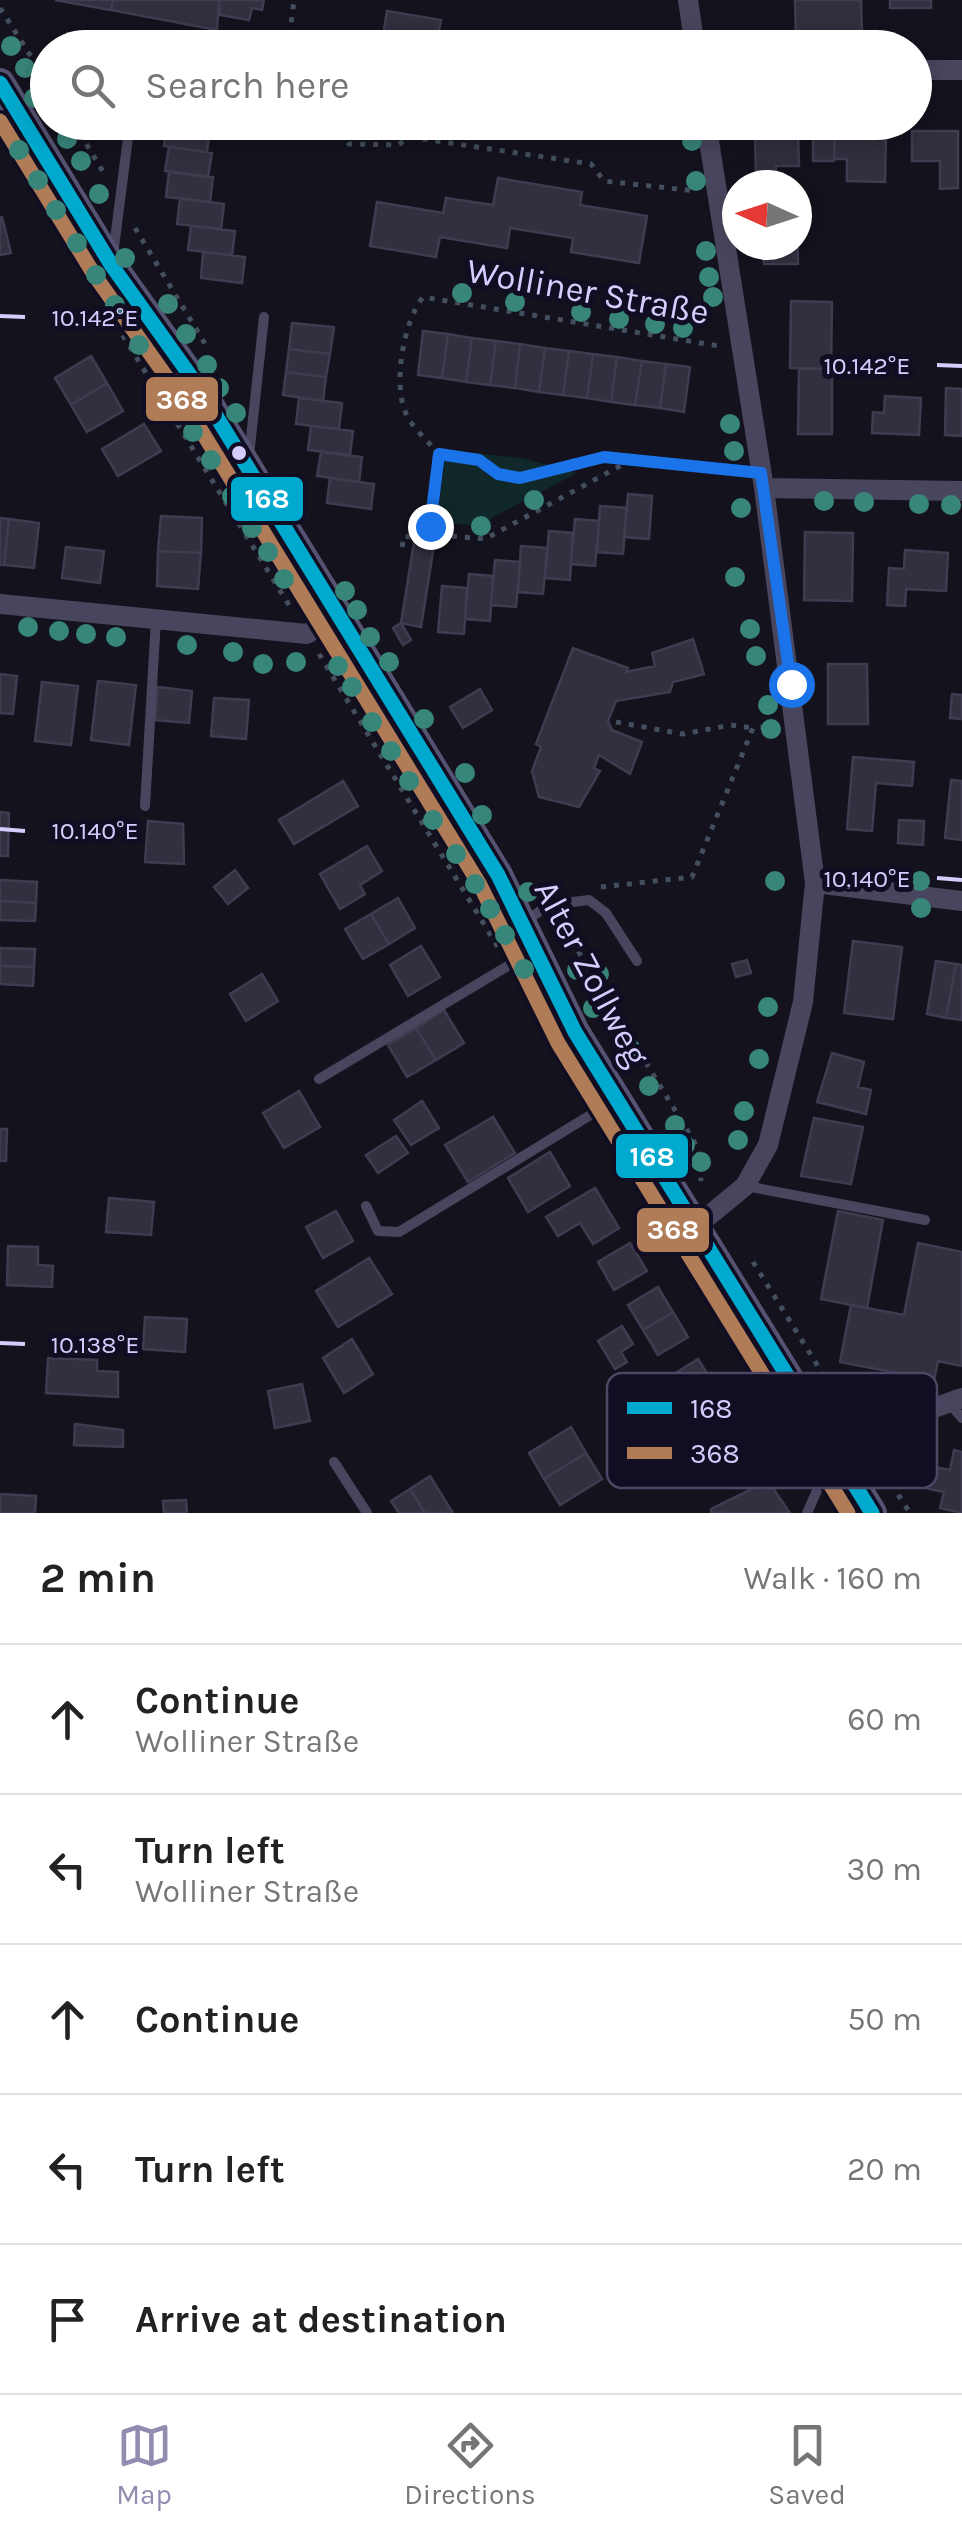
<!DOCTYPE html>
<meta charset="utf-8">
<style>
body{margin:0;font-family:Karla,sans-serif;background:#f6f6f6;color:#222}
.compass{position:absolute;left:722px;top:170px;width:90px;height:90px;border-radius:50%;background:#fff;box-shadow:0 5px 25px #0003;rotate:273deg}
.stop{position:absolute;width:30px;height:30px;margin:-22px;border:8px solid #1a73e8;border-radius:50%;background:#fff}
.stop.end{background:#1a73e8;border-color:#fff;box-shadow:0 2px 10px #0008}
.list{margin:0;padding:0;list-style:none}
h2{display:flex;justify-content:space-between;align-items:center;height:130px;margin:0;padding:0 40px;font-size:42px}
h2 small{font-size:32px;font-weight:400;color:#767676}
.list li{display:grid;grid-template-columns:65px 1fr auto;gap:30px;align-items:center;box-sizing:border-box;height:150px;padding:0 40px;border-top:2px solid #e0e0e0}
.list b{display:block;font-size:38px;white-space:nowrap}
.list p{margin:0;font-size:32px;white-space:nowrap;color:#767676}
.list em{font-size:32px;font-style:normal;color:#767676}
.icon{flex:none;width:55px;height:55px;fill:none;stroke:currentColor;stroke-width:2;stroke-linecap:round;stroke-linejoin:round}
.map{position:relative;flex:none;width:962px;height:1513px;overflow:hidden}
.search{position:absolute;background:#fff;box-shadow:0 5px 25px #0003;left:30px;right:30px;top:30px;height:110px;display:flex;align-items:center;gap:25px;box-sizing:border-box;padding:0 35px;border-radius:55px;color:#767676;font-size:38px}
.sheet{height:880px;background:#fff}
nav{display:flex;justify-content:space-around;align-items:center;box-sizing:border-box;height:140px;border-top:2px solid #e0e0e0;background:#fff;font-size:28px;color:#767676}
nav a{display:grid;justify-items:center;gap:5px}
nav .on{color:#928cb0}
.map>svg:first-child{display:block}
</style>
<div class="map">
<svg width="962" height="1513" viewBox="0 0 962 1513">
<rect width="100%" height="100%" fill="#14121d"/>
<!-- green -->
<path fill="#10282a" d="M 446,450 L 522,458 L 577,473 L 476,526 L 437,522 Z"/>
<!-- building -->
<path fill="#322f3f" stroke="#413b51" stroke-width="2.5" d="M 55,0 L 113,0 L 111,10 Z
M 113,0 L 219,0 L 217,30 L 111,10 Z
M 219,0 L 264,0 L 262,10 L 252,8 L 249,20 L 220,15 Z
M 795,0 L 861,0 L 862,33 L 796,35 Z
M 890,0 L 931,0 L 931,8 L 890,8 Z
M 387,11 L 441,20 L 438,35 L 515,48 L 381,48 Z
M 553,39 L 608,48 L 552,48 Z
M 89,122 L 110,122 L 108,133 L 88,131 Z
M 167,122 L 210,128 L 207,152 L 164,146 Z
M 813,122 L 835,122 L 834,161 L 813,161 Z
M 835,131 L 886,132 L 885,182 L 847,181 L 847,159 L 834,159 Z
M 912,131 L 958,131 L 958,188 L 940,189 L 940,161 L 912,161 Z
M 755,132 L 798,132 L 799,166 L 776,166 L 776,185 L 756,185 Z
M 169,147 L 212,153 L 208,177 L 165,171 Z
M 169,172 L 213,177 L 210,202 L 166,197 Z
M 498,178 L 582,192 L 580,205 L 647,216 L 639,263 L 571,252 L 573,238 L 510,228 L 507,248 L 440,237 L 436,257 L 370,246 L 377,202 L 443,213 L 446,198 L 493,205 Z
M 180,198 L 224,204 L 221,229 L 177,224 Z
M 2,217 L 11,253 L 0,255 L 0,218 Z
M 797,221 L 798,264 L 764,264 L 763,245 L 797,245 Z
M 191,226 L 235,231 L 232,255 L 188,250 Z
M 203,252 L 245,257 L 242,283 L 201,278 Z
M 791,301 L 832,302 L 831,369 L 790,368 Z
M 292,323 L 334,327 L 330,354 L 289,349 Z
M 423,331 L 448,334 L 442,378 L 418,375 Z
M 448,334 L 472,338 L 466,382 L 442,378 Z
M 472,338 L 496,341 L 490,385 L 466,382 Z
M 496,341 L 520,344 L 515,388 L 490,385 Z
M 520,344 L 545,348 L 539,392 L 515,388 Z
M 545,348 L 569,351 L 563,395 L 539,392 Z
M 289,349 L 330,354 L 326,377 L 286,372 Z
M 569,351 L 593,354 L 587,398 L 563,395 Z
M 593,354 L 617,357 L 611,402 L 587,398 Z
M 91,356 L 107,383 L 71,405 L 55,378 Z
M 617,357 L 642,361 L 635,405 L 611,402 Z
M 642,361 L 666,364 L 660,408 L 635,405 Z
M 666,364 L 690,367 L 684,412 L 660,408 Z
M 799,368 L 832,369 L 832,434 L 798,434 Z
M 286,372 L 326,377 L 323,401 L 283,395 Z
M 107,383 L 123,411 L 87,432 L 71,405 Z
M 946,388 L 962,389 L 962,436 L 945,435 Z
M 885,396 L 921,398 L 919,435 L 872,433 L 873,412 L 884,413 Z
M 299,398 L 342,403 L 339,429 L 296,424 Z
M 144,424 L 161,451 L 118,476 L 102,449 Z
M 311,426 L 353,431 L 350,455 L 308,450 Z
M 321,452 L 362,457 L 359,482 L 317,476 Z
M 330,478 L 374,484 L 371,509 L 327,503 Z
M 628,494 L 652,496 L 649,539 L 624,537 Z
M 600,506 L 627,508 L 623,554 L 597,552 Z
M 161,516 L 202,518 L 201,553 L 158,551 Z
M 0,518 L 9,519 L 4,565 L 0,565 Z
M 9,519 L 39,523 L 34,568 L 4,565 Z
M 575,519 L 599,521 L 595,566 L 571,564 Z
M 549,531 L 573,533 L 570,580 L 545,578 Z
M 805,532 L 853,533 L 852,601 L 804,600 Z
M 414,542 L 434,545 L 421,627 L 401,623 Z
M 521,546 L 547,548 L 543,594 L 518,592 Z
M 66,547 L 104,551 L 100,583 L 62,578 Z
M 905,550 L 948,553 L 946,591 L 906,589 L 905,606 L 887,605 L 889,568 L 904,569 Z
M 158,551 L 201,553 L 198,589 L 157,586 Z
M 495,560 L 520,562 L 516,607 L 491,605 Z
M 469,574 L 493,576 L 490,621 L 465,619 Z
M 442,586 L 467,588 L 464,634 L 438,632 Z
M 401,623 L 411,640 L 403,645 L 393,628 Z
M 693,639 L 704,674 L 673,682 L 670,692 L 616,701 L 608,721 L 612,730 L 642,742 L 630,774 L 599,755 L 594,768 L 600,771 L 579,807 L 539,797 L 532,771 L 541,747 L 536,744 L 573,648 L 628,668 L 626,672 L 655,666 L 652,653 Z
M 828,664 L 867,664 L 868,724 L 828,724 Z
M 0,674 L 17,676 L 13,714 L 0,713 Z
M 98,681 L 136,685 L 129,745 L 91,740 Z
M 42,682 L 78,686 L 71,745 L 35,741 Z
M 158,687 L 192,691 L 189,723 L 155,720 Z
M 480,689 L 492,710 L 463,728 L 450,707 Z
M 952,694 L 962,695 L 962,719 L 950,718 Z
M 214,698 L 249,700 L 246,739 L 211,736 Z
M 853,757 L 914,762 L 912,786 L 876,783 L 872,831 L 847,829 Z
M 951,780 L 962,781 L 962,840 L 945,838 Z
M 343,781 L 358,806 L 294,844 L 279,820 Z
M 0,812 L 9,813 L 8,856 L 0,856 Z
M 899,820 L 924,821 L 923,845 L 898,843 Z
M 148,821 L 183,824 L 184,864 L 145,862 Z
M 367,846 L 382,871 L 360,885 L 365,894 L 340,909 L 320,874 Z
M 235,870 L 248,888 L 228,904 L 214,887 Z
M 0,880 L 37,882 L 36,903 L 0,901 Z
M 398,898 L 415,928 L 389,944 L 371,914 Z
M 0,901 L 36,903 L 35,921 L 0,920 Z
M 371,914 L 389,944 L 363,959 L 345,929 Z
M 853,941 L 902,947 L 893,1019 L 844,1013 Z
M 421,946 L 440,977 L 408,996 L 390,965 Z
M 0,948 L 35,949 L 34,967 L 0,966 Z
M 747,960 L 751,973 L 736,977 L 732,964 Z
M 936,961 L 956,964 L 946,1018 L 927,1014 Z
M 956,964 L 962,965 L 962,1020 L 946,1018 Z
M 0,966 L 34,967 L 33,986 L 0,984 Z
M 262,974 L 278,1001 L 246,1021 L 230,994 Z
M 444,1010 L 464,1043 L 436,1060 L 416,1028 Z
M 416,1028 L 436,1060 L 407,1077 L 388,1045 Z
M 832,1053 L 864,1062 L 858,1087 L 871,1090 L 866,1114 L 817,1102 Z
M 299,1091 L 320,1127 L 284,1148 L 263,1113 Z
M 422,1101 L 439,1128 L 411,1145 L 394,1120 Z
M 493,1117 L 515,1153 L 468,1182 L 445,1145 Z
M 814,1118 L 863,1127 L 851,1184 L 801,1176 Z
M 0,1129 L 7,1129 L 6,1161 L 0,1161 Z
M 396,1136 L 408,1153 L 378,1173 L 366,1155 Z
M 550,1152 L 570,1186 L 528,1212 L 508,1178 Z
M 595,1188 L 619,1228 L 593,1244 L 580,1223 L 558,1236 L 546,1217 Z
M 109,1198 L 154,1202 L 151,1235 L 106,1232 Z
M 336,1211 L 353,1241 L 323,1258 L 306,1227 Z
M 838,1211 L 883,1220 L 867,1308 L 821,1299 Z
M 630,1243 L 647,1271 L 614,1290 L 598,1262 Z
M 918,1243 L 962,1252 L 962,1366 L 938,1361 L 934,1380 L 840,1362 L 851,1305 L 904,1315 Z
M 8,1246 L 38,1247 L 38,1265 L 53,1266 L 52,1287 L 7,1285 Z
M 369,1258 L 392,1294 L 338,1327 L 316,1291 Z
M 658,1287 L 673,1312 L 643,1330 L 628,1305 Z
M 673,1312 L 688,1337 L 658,1355 L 643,1330 Z
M 145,1317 L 187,1319 L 185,1352 L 143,1349 Z
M 622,1326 L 633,1344 L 621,1352 L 627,1362 L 615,1369 L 598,1341 Z
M 352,1339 L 373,1374 L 344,1393 L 323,1358 Z
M 48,1358 L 97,1360 L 97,1371 L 118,1372 L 118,1397 L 46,1393 Z
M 698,1359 L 713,1383 L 658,1416 L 644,1393 Z
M 302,1384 L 310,1421 L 275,1428 L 268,1391 Z
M 75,1424 L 123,1430 L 123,1447 L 74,1445 Z
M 571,1427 L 586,1453 L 544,1479 L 529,1453 Z
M 954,1450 L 962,1452 L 962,1513 L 940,1508 L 944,1492 L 925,1488 L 930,1466 L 950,1470 Z
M 586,1453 L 602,1479 L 560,1505 L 544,1479 Z
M 430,1476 L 453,1513 L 425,1513 L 410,1489 Z
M 768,1481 L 790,1513 L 711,1513 L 711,1509 Z
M 410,1489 L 425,1513 L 399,1513 L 391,1501 Z
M 0,1494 L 36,1496 L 35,1513 L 0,1513 Z
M 186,1500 L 187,1513 L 164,1513 L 163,1501 Z"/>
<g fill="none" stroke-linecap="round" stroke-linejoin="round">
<!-- path -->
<path stroke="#434f5e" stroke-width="5" stroke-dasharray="5 8" stroke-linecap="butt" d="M 0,8 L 48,83
M 288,48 L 294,0
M 73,122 L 105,175
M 332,122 L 349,144 L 398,145 L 410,137 L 591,164 L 604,181 L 696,191
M 135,228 L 207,347
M 109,313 L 292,610
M 439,454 L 479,460 L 498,474 L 520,478 L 604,457 L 633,459
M 439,535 L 485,539 L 633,459 L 738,471
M 400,544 L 407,545 L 409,529 L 421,531 L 430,526 L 439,454 C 428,441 410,426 405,411 C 393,381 404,321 423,297 L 719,346
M 319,654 L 501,952
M 616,722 L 683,734 L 731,725 L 753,728
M 601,887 L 692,877 L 753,728 L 775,726
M 558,918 L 698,1148 L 701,1181
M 753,1262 L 856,1427
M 877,1462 L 910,1513"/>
<!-- lane -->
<path stroke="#48465e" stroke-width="10" d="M 113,255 L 130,122
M 249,456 L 264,317
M 145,806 L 156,619
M 525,922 L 548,905 L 589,900 L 606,913 L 637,961
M 319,1079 L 531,952
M 746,1186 L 925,1220
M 366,1206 L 378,1231 L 399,1232 L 615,1100
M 948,1402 L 962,1418
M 334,1462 L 367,1513
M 807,1513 L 832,1457"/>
<!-- street -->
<path stroke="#48465e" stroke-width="20" d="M 688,0 L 695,48
M 914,70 L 962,70
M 764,488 L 962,491
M 0,604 L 307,634 L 338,615
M 815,883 L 962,901
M 694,1228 L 745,1186 L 768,1145 L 803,1002 L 815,883 L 764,488 L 706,122
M 841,1461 L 917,1414 L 962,1398"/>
<!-- secondary -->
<path stroke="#555371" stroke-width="30" d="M 0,83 L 112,266 L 197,385 L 498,875 L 575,1032 L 872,1513"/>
<!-- bus-1 casing -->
<g stroke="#110d22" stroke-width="22">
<path id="bus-1" d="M 0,83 L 112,266 L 197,385 L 498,875 L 575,1032 L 872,1513"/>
</g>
<!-- bus-2 casing -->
<g stroke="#110d22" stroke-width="22">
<path id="bus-2" d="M 0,121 L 95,276 L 180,396 L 480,885 L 558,1043 L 848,1513"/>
</g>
<!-- bus-1 -->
<use href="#bus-1" stroke="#00a9ce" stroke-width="15"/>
<!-- bus-2 -->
<use href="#bus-2" stroke="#b07c57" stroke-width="15"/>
</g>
<!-- trees -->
<g fill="#38857a">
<circle cx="11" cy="46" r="10"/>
<circle cx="25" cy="68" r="10"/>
<circle cx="34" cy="98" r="10"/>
<circle cx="67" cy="139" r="10"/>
<circle cx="692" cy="141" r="10"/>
<circle cx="19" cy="150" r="10"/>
<circle cx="81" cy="161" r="10"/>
<circle cx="38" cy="180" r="10"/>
<circle cx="696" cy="181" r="10"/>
<circle cx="99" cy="194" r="10"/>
<circle cx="56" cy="210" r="10"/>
<circle cx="77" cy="243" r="10"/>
<circle cx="706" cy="251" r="10"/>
<circle cx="125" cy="258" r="10"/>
<circle cx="96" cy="275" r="10"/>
<circle cx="709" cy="277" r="10"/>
<circle cx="462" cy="293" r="10"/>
<circle cx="713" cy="297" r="10"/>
<circle cx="515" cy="302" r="10"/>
<circle cx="168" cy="304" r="10"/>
<circle cx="115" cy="305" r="10"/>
<circle cx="581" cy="312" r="10"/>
<circle cx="619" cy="319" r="10"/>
<circle cx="655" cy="324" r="10"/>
<circle cx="683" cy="328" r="10"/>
<circle cx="186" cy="334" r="10"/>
<circle cx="139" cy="345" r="10"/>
<circle cx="207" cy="365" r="10"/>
<circle cx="164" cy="385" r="10"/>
<circle cx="219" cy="388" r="10"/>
<circle cx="178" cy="408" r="10"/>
<circle cx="236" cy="413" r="10"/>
<circle cx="730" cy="424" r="10"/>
<circle cx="193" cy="432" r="10"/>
<circle cx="734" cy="451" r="10"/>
<circle cx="211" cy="460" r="10"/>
<circle cx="284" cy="492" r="10"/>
<circle cx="232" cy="496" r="10"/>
<circle cx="534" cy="500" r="10"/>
<circle cx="824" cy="501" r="10"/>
<circle cx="864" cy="502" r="10"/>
<circle cx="919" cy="504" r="10"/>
<circle cx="951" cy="505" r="10"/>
<circle cx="741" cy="508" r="10"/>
<circle cx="297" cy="513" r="10"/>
<circle cx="481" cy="526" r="10"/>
<circle cx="252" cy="528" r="10"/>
<circle cx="268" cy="552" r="10"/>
<circle cx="735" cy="577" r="10"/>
<circle cx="284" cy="579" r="10"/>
<circle cx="345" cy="591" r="10"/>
<circle cx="357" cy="610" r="10"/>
<circle cx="28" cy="627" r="10"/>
<circle cx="750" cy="629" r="10"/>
<circle cx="59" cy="631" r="10"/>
<circle cx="86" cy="634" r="10"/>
<circle cx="116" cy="637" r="10"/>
<circle cx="370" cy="637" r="10"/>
<circle cx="187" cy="645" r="10"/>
<circle cx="233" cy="652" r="10"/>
<circle cx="756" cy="656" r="10"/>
<circle cx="296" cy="662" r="10"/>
<circle cx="389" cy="662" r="10"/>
<circle cx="263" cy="664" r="10"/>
<circle cx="338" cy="666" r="10"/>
<circle cx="352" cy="687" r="10"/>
<circle cx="768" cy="705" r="10"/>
<circle cx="424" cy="719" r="10"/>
<circle cx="372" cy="722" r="10"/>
<circle cx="771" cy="729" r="10"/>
<circle cx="391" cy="751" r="10"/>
<circle cx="465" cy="773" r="10"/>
<circle cx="409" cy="781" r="10"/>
<circle cx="482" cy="815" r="10"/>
<circle cx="433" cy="820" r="10"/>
<circle cx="456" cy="854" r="10"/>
<circle cx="775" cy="881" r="10"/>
<circle cx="920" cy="881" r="10"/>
<circle cx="475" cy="884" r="10"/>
<circle cx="528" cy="892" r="10"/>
<circle cx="921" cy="908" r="10"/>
<circle cx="490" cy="909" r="10"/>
<circle cx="505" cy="935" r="10"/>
<circle cx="524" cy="969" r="10"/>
<circle cx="577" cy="970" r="10"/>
<circle cx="599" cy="974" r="10"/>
<circle cx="768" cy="1007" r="10"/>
<circle cx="593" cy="1008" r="10"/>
<circle cx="617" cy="1027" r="10"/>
<circle cx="630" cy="1048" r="10"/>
<circle cx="759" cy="1059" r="10"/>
<circle cx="649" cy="1086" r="10"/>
<circle cx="744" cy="1111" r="10"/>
<circle cx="675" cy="1125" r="10"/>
<circle cx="738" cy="1140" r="10"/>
<circle cx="685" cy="1145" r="10"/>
<circle cx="701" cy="1162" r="10"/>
</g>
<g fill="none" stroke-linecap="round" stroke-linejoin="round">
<!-- route -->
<path stroke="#1a73e8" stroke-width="12" d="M 430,526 L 439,454 L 479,460 L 498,474 L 520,478 L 604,457 L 761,473 L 791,684"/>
</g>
<!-- ticks -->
<path fill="none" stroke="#d6cdff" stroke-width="4" d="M 0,316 L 25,317M 937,365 L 962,366M 0,829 L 25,831M 937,878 L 962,880M 0,1343 L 25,1344"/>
<!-- markers -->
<circle fill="#d6cdff" stroke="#110d22" stroke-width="4" cx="239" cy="453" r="9"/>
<g text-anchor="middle" stroke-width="10" stroke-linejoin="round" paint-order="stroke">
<!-- street labels -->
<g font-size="35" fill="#d6cdff" stroke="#110d22">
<text transform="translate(588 291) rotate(10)" y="12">Wolliner Straße</text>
<text transform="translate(592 973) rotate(62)" y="12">Alter Zollweg</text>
</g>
</g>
<!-- legend -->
<rect x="607" y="1373" width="330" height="115" rx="15" fill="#110d22" stroke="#4c4764" stroke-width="2.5"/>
<rect x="627" y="1402" width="45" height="12" fill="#00a9ce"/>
<rect x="627" y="1447" width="45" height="12" fill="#b07c57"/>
<g font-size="28" fill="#d6cdff">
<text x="690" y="1418">168</text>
<text x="690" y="1463">368</text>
</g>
<g font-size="25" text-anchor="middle" fill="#d6cdff" stroke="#110d22" stroke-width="10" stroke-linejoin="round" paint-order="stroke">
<text x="95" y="326">10.142°E</text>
<text x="867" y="374">10.142°E</text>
<text x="95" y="839">10.140°E</text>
<text x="867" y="887">10.140°E</text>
<text x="95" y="1353">10.138°E</text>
</g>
<g stroke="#110d22" stroke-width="4">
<rect x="144" y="375" width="76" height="48" rx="10" fill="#b07c57"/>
<rect x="229" y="475" width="76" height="48" rx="10" fill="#00a9ce"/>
<rect x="614" y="1132" width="76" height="48" rx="10" fill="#00a9ce"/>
<rect x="635" y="1206" width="76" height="48" rx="10" fill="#b07c57"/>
</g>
<g font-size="28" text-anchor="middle" font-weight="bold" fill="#fff">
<text x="182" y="409">368</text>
<text x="267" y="508">168</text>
<text x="652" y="1166">168</text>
<text x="673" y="1239">368</text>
</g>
</svg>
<svg class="compass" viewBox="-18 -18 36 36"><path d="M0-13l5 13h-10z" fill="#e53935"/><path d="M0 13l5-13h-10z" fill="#767676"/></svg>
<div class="stop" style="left:791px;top:684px"></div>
<div class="stop end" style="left:430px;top:526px"></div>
<div class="search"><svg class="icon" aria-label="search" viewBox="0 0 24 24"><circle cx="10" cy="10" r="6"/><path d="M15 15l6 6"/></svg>Search here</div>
</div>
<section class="sheet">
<h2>2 min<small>Walk · 160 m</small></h2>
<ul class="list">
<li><svg class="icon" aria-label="ahead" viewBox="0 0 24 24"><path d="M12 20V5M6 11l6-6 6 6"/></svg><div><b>Continue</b><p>Wolliner Straße</p></div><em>60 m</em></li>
<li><svg class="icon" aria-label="left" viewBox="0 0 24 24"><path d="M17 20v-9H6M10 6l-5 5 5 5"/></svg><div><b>Turn left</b><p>Wolliner Straße</p></div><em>30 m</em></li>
<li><svg class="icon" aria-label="ahead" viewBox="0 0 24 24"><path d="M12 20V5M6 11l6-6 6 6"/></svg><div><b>Continue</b></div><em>50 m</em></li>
<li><svg class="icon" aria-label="left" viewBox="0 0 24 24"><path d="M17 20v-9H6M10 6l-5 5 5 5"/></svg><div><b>Turn left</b></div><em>20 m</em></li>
<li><svg class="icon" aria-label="arrive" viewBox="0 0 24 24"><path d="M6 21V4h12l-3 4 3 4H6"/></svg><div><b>Arrive at destination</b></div></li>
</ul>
</section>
<nav>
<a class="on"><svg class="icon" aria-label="map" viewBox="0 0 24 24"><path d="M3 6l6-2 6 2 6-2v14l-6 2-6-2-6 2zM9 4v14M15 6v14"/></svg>Map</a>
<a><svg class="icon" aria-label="directions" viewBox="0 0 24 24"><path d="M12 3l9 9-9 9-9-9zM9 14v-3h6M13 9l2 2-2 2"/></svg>Directions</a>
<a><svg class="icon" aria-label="saved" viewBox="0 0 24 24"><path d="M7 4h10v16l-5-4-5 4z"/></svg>Saved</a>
</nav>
